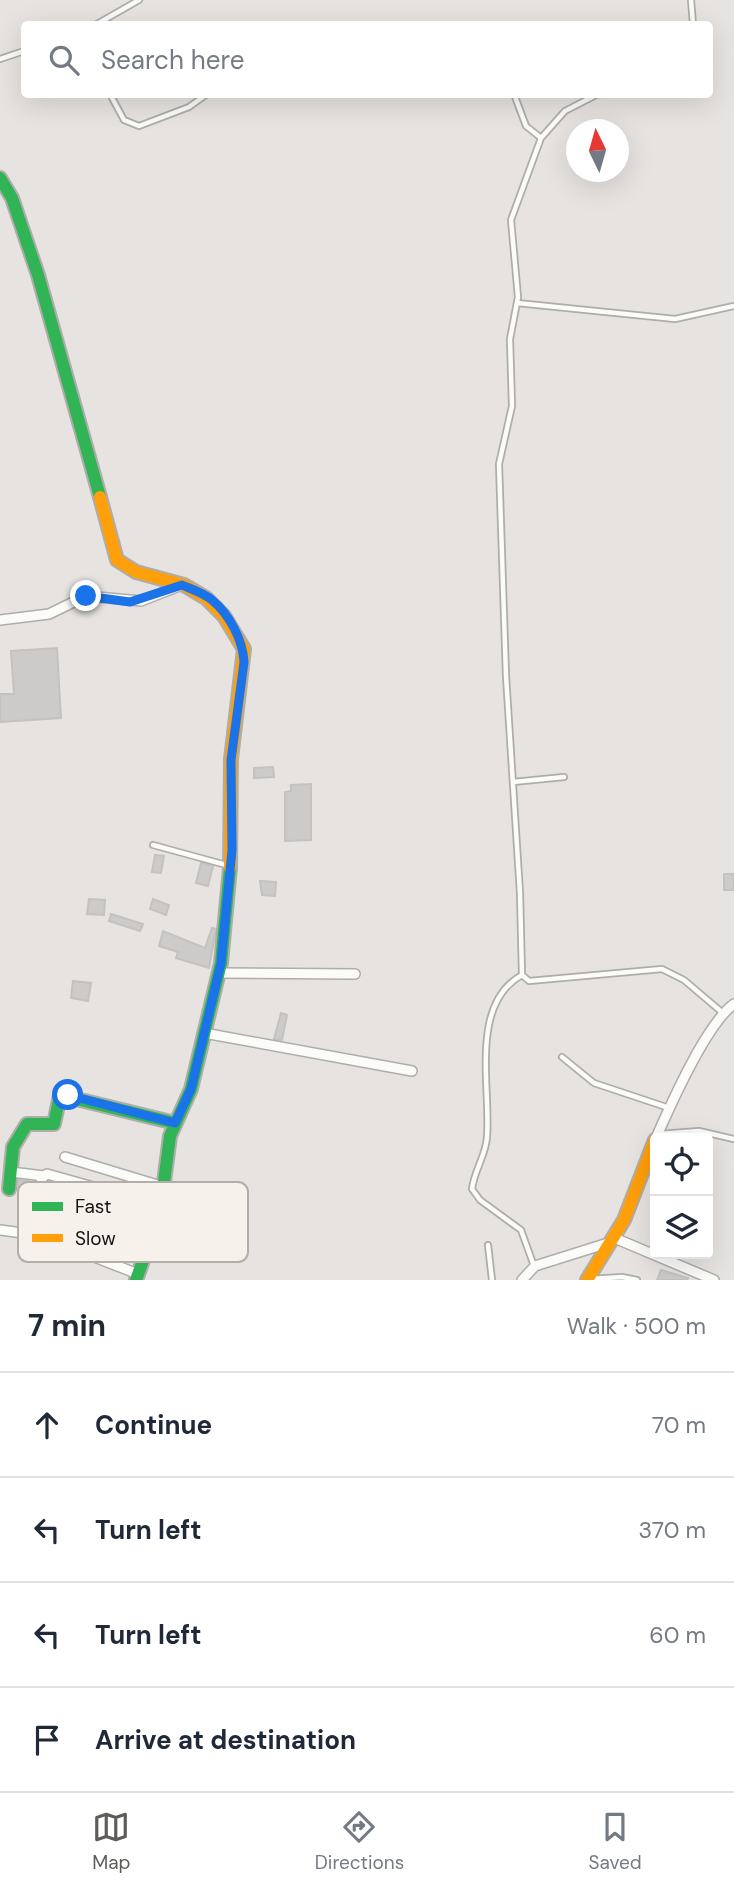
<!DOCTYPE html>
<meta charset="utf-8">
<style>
body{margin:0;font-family:"DM Sans",sans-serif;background:#f6f6f7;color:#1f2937}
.controls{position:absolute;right:21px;bottom:21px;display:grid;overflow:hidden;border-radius:7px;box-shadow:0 7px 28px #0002}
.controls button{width:63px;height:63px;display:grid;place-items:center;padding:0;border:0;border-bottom:2px solid #e0e1e3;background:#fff;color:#1f2937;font:35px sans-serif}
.compass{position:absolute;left:566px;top:119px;width:63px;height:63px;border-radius:50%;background:#fff;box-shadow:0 7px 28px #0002;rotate:355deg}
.stop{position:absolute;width:21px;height:21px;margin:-16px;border:5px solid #1a73e8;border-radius:50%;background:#fff}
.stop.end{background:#1a73e8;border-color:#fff;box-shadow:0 2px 7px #0008}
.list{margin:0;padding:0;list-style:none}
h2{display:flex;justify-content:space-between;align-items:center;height:91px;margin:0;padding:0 28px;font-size:30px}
h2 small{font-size:23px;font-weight:400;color:#747a83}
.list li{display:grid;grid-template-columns:46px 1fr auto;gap:21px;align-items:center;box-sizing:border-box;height:105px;padding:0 28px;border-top:2px solid #e0e1e3}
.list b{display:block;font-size:26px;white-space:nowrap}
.list em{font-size:23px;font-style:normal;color:#747a83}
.icon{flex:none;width:38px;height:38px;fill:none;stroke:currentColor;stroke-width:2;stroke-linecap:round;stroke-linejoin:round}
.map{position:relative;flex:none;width:734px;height:1280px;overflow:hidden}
.search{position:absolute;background:#fff;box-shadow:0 7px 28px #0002;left:21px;right:21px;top:21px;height:77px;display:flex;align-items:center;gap:18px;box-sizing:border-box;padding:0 24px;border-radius:7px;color:#747a83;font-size:26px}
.sheet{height:511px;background:#fff}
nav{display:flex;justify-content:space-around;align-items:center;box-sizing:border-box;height:98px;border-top:2px solid #e0e1e3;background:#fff;font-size:19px;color:#747a83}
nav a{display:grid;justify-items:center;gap:4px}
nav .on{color:#5e5c59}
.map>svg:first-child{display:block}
</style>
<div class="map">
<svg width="734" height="1280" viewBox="0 0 734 1280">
<rect width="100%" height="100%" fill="#e6e3e0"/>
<!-- building -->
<path fill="#cdcbc9" stroke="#c4c2c0" stroke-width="2" d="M 57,648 L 61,718 L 0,722 L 0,694 L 14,694 L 11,651 Z
M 273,767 L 274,777 L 254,778 L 254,768 Z
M 311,784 L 311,840 L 285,841 L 285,792 L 291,791 L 291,785 Z
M 155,855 L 164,856 L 161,873 L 152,872 Z
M 201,863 L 213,866 L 208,886 L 196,883 Z
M 724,874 L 734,874 L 734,890 L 724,890 Z
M 260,881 L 276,882 L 275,896 L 262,895 Z
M 89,899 L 105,900 L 104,915 L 87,914 Z
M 153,899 L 169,905 L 166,915 L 150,909 Z
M 111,914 L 143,924 L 140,931 L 109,921 Z
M 212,928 L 216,929 L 209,968 L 176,958 L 178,952 L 159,946 L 163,931 L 205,948 Z
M 73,981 L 91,983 L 88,1001 L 71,998 Z
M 281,1013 L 287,1015 L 282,1040 L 274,1039 Z
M 19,1180 L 34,1182 L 31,1194 L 18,1189 Z
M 661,1270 L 688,1278 L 687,1280 L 657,1280 Z"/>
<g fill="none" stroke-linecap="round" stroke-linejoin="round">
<!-- lane casing -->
<g stroke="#afadaa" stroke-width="8">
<path id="lane" d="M 691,0 L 693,24
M 97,24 L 139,0
M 0,59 L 24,51
M 110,94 L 124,120 L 139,126 L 189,107 L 207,94
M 514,94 L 526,126 L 541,138
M 598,94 L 565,111 L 541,138 L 511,220 L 518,297 L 510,339 L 512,406 L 499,464 L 506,676 L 520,893 L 522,975 L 529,981 L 662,969 L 684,980 L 724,1014
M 517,303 L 675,319 L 734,306
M 513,782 L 564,777
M 153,845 L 230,866
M 522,975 C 469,1004 491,1088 487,1137 C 486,1155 474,1171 472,1189 L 480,1200 L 521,1230 L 534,1266
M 562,1057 L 594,1083 L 669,1108
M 659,1134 L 699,1131 L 734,1139
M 488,1245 L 492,1280
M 590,1279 L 622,1277 L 637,1280"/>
</g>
<!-- street casing -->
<g stroke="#afadaa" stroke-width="12">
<path id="street" d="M 0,620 L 49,614 L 86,596 L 141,601 L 182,585
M 219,973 L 355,974
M 204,1033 L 412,1071
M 656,1138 C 670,1106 706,1024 734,1004
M 65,1157 L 164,1187
M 11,1172 L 44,1176
M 0,1230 L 38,1235 L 138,1274
M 28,1232 L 42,1178 L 47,1174 L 161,1206
M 612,1237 L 714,1280
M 522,1280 L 535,1266 L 608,1243"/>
</g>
<!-- fast casing -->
<g stroke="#afadaa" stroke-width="16">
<path id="fast" d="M 0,178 L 12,198 L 38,275 L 100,497
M 9,1189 L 13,1147 L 27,1124 L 54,1124 L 60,1095 L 175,1123
M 136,1280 L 160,1213 L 170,1136 L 191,1089 L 221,963 L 230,868"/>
</g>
<!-- slow casing -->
<g stroke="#afadaa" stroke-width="16">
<path id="slow" d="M 100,497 L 117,560 L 136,572 L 184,585 L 206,598 L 224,616 L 244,649 L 231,759 L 230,868
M 587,1280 L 624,1220 L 655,1140"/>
</g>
<!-- lane -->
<use href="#lane" stroke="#fbfbfa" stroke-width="4.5"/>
<!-- street -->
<use href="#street" stroke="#fbfbfa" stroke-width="9"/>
<!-- fast -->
<use href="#fast" stroke="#30b455" stroke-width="12"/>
<!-- slow -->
<use href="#slow" stroke="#ff9f0a" stroke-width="12"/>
</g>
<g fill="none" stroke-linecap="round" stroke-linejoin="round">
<!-- route -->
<path stroke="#1a73e8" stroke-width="9" d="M 68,1095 L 175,1123 L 191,1089 L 221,963 L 232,850 L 231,760 L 244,662 C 243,640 229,614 212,600 C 204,593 191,589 182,585 L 130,602 L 86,596"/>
</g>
<!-- legend -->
<rect x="18" y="1182" width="230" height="80" rx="10" fill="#f6f1eb" stroke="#b2aeaa" stroke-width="2"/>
<rect x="32" y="1202" width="31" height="9" fill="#30b455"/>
<rect x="32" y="1234" width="31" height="8" fill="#ff9f0a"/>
<g font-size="19" fill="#151311">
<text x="75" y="1213">Fast</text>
<text x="75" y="1245">Slow</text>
</g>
</svg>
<div class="controls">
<button><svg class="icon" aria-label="locate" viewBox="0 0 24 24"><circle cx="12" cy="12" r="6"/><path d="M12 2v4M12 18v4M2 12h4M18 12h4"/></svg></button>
<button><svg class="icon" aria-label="layers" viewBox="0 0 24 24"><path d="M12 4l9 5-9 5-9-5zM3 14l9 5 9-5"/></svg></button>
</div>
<svg class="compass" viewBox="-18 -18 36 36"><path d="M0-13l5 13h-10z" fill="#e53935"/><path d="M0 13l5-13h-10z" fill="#747a83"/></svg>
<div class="stop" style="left:68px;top:1095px"></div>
<div class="stop end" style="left:86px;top:596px"></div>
<div class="search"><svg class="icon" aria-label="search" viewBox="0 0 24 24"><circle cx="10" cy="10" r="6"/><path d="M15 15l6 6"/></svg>Search here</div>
</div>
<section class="sheet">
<h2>7 min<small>Walk · 500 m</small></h2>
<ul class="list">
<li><svg class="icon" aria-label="ahead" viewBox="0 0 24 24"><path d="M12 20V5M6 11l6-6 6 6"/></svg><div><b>Continue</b></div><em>70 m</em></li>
<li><svg class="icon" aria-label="left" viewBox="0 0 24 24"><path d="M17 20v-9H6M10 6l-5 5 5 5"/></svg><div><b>Turn left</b></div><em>370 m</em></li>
<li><svg class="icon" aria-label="left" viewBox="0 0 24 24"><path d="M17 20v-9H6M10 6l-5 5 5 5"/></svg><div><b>Turn left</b></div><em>60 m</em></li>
<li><svg class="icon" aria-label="arrive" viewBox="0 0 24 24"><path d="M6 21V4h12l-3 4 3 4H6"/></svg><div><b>Arrive at destination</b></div></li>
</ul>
</section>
<nav>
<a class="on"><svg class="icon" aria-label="map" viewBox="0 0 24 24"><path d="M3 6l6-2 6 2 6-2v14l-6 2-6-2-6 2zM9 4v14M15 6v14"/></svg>Map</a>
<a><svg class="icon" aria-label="directions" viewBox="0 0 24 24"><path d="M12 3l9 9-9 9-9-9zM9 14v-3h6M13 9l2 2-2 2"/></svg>Directions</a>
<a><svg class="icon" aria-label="saved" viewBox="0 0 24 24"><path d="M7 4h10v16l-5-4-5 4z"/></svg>Saved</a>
</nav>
